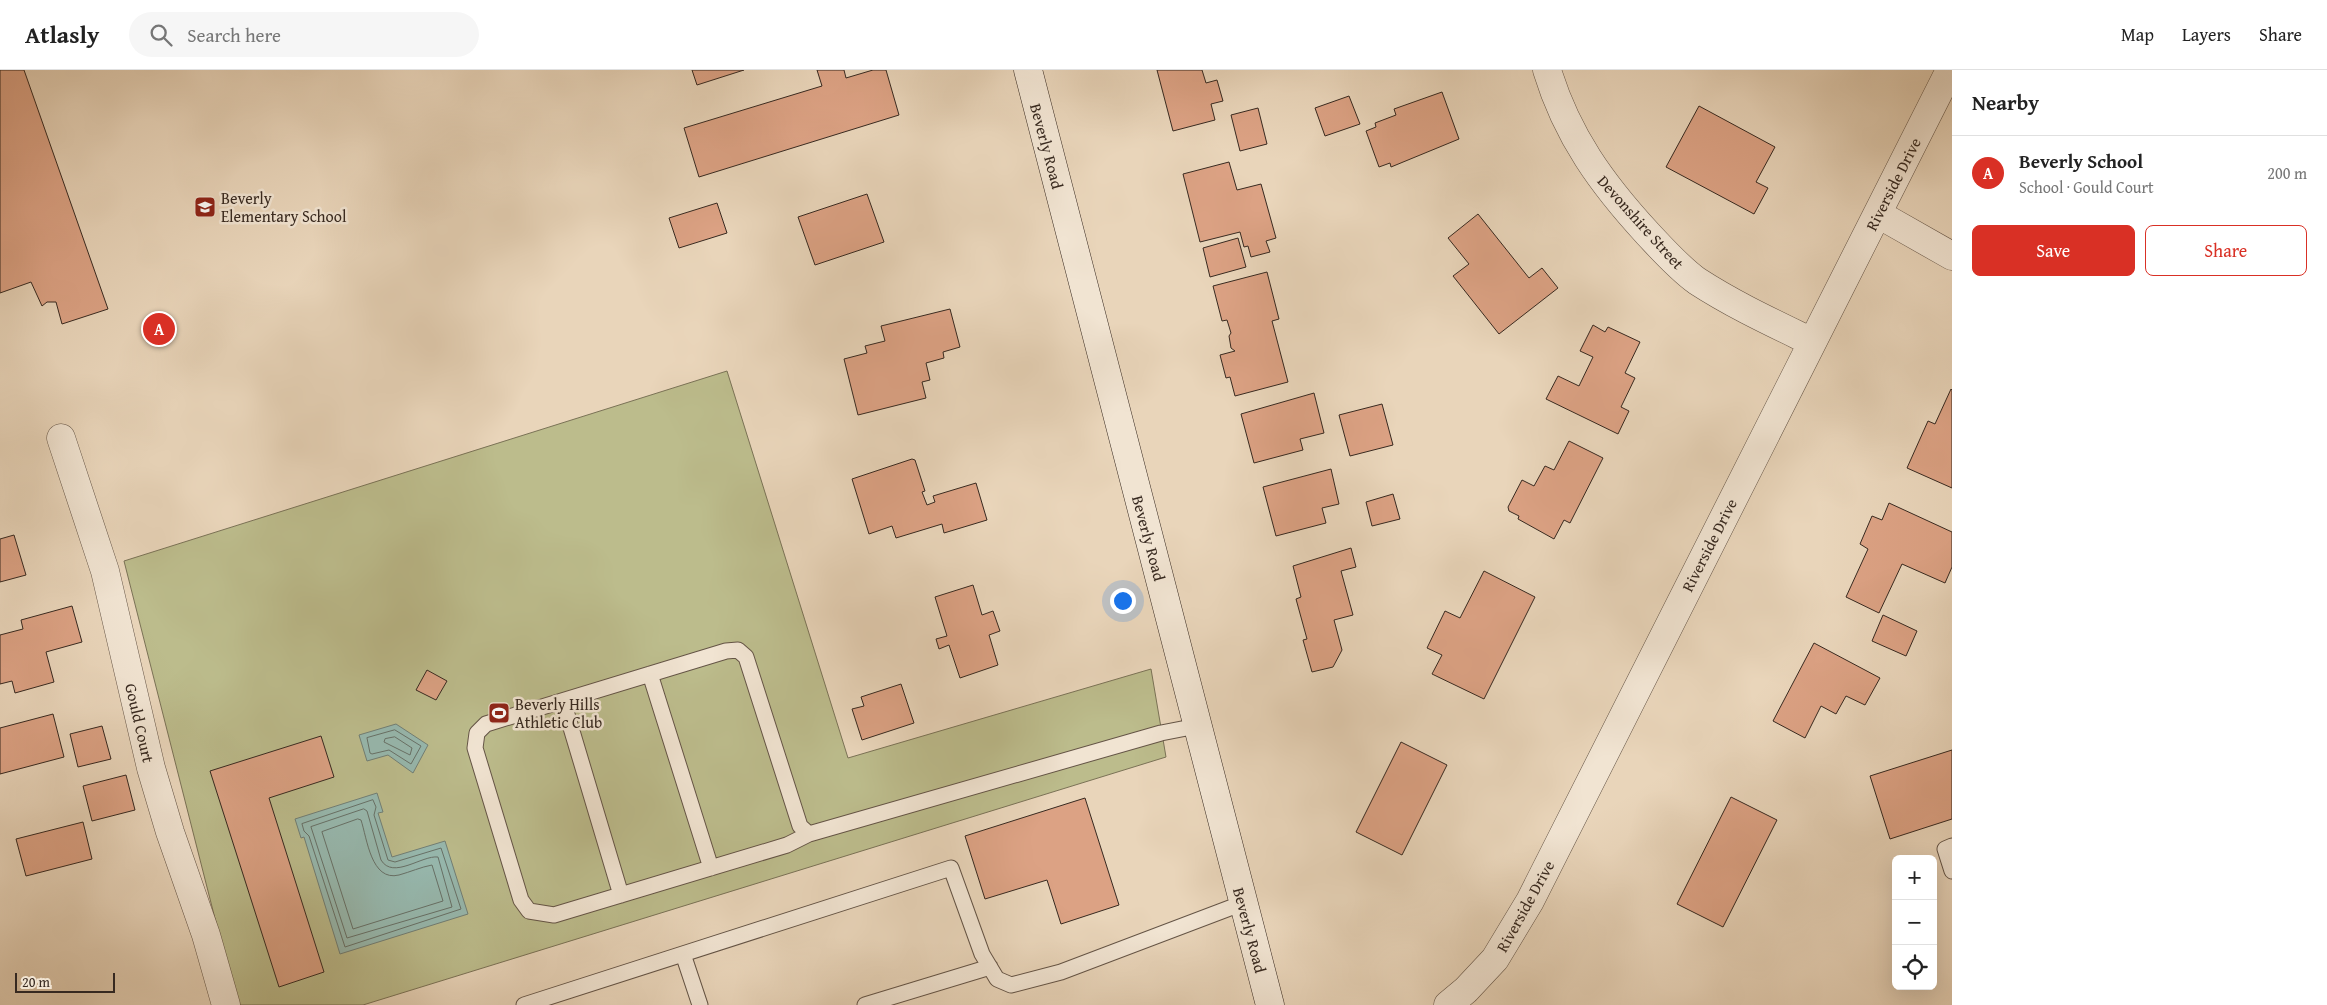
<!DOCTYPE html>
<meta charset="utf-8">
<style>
body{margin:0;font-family:"Gentium Book Plus",serif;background:#f6f6f6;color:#222}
.controls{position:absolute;right:15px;bottom:15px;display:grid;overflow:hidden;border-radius:8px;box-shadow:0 5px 20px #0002}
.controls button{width:45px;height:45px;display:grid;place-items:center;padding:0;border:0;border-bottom:1px solid #e0e0e0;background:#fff;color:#222;font:25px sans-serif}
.scale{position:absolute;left:15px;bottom:12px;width:100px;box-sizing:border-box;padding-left:5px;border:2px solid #372920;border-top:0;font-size:14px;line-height:18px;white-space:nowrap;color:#372920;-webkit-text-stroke:4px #f1e4d2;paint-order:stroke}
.you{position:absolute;left:1122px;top:530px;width:18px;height:18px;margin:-12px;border:4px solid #fff;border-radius:50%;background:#1a73e8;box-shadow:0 0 0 8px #1a73e833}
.badge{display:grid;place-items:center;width:32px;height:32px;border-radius:50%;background:#d93025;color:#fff;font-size:16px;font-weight:700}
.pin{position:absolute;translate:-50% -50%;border:2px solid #fff;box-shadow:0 1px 5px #0006}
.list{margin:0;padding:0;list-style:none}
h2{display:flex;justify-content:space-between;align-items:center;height:65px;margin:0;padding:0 20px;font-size:21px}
h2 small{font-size:16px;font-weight:400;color:#767676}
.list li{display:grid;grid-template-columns:32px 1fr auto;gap:15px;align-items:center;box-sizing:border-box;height:75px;padding:0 20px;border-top:1px solid #e0e0e0}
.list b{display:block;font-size:19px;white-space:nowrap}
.list p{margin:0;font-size:16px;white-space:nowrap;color:#767676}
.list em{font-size:16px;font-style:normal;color:#767676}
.actions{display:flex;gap:10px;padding:15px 20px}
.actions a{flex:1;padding:11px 0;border:1px solid #d93025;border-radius:8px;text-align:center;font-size:18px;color:#d93025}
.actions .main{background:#d93025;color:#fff}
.icon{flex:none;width:28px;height:28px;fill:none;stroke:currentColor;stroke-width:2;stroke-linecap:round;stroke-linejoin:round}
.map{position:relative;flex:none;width:1952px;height:935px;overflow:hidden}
header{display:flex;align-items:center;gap:30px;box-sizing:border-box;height:70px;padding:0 25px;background:#fff;border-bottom:1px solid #e0e0e0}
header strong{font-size:24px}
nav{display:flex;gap:28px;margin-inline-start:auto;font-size:18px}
.search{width:350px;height:45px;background:#f6f6f6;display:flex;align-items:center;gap:12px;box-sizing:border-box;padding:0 18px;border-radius:28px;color:#767676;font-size:19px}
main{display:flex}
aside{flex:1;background:#fff}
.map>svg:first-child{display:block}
</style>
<header>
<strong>Atlasly</strong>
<div class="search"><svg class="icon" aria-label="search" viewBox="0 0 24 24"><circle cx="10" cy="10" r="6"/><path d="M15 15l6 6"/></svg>Search here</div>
<nav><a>Map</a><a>Layers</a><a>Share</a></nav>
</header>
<main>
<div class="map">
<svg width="1952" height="935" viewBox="0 0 1952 935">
<rect width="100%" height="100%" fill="#e9d5ba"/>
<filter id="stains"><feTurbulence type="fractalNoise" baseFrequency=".004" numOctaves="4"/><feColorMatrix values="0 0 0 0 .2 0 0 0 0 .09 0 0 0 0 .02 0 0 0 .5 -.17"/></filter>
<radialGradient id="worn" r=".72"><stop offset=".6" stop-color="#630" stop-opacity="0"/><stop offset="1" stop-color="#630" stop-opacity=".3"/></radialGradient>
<!-- green -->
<path fill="#bcbc8c" stroke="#7a7256" d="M 727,301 L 848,688 L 1151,599 L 1166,687 L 363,935 L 237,935 L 124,491 Z"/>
<!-- water -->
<path fill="#97b9af" stroke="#717f76" d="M 396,654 L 428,675 L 413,703 L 388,685 L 367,691 L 359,665 Z
M 377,723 L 383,742 L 378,743 L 392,787 L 445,771 L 468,844 L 340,884 L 304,767 L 301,768 L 295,749 Z"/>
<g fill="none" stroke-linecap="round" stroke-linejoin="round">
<!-- shore -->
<path stroke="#677168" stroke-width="1" d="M 395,660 L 421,676 L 411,694 L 389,680 L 372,684 L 370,683 L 367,668 Z
M 395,667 L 412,678 L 410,685 L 384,672 L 385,669 Z
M 373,730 L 376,737 L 374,745 L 388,790 L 395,792 L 441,778 L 461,839 L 345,877 L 309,766 L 304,761 L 302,754 Z
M 364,739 L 367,741 L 381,790 C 393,810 422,785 438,787 L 452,837 L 347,868 L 311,757 Z
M 358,749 L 361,750 C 367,768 371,812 399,805 C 410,802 421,797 432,795 L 443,831 L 353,859 L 322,762 Z"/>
</g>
<!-- building -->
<path fill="#dca284" stroke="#372920" d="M 0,0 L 24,0 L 108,239 L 62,254 L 56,232 L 47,232 L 42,236 L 31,212 L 0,223 Z
M 692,0 L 744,0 L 697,15 Z
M 817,0 L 844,0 L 846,8 L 873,0 L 886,0 L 899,45 L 699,107 L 684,58 L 822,16 Z
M 1157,0 L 1202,0 L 1206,13 L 1217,10 L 1223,31 L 1211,34 L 1215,50 L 1173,61 Z
M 1442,22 L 1459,69 L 1391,97 L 1390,93 L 1379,97 L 1366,61 L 1376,57 L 1375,53 L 1396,45 L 1394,39 Z
M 1349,26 L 1360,54 L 1325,66 L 1315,38 Z
M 1699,36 L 1775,77 L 1756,112 L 1768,118 L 1754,144 L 1666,97 Z
M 1258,38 L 1267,74 L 1240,81 L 1231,45 Z
M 1229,92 L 1237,120 L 1261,114 L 1276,168 L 1266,171 L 1270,182 L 1251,187 L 1248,176 L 1244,177 L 1240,162 L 1200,172 L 1183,104 Z
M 867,124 L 884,172 L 815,195 L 798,147 Z
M 717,133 L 727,163 L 679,178 L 669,148 Z
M 1478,144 L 1529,208 L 1542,198 L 1558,218 L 1499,264 L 1453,206 L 1469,194 L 1448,168 Z
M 1238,168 L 1246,197 L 1210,207 L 1203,178 Z
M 1267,202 L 1279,249 L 1272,251 L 1288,312 L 1235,326 L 1230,307 L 1226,308 L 1220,285 L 1235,281 L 1231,278 L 1229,266 L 1231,263 L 1227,250 L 1222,251 L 1213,216 Z
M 950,239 L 960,277 L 943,282 L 944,288 L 926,293 L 930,310 L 922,312 L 926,328 L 858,345 L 844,289 L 867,283 L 865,276 L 885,271 L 881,256 Z
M 1593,255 L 1605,262 L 1608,257 L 1640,272 L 1625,303 L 1635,308 L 1621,337 L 1629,341 L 1618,364 L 1546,329 L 1558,306 L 1579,316 L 1593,287 L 1580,281 Z
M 1951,319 L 1952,320 L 1952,418 L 1907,398 L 1928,351 L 1935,354 Z
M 1314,323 L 1324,363 L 1300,369 L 1303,380 L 1254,393 L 1241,344 Z
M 1382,334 L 1393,375 L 1350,386 L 1339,345 Z
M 1569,371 L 1603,388 L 1570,453 L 1564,450 L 1554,469 L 1518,449 L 1519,446 L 1509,441 L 1508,437 L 1522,410 L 1534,416 L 1545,396 L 1554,400 Z
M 912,389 L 915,390 L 925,421 L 922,422 L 927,435 L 935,432 L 933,426 L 976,413 L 987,450 L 944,463 L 942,454 L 896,468 L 892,456 L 869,464 L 852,409 Z
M 1331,399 L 1339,434 L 1322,438 L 1326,453 L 1276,466 L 1263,417 Z
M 1393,424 L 1400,449 L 1372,456 L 1366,432 Z
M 1889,433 L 1952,462 L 1952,497 L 1945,513 L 1902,494 L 1879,543 L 1846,527 L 1868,479 L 1860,474 L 1872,446 L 1882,450 Z
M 14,465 L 26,505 L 0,512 L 0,469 Z
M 1351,478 L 1356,497 L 1341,501 L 1353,545 L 1334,550 L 1342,580 L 1333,597 L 1312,602 L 1303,570 L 1307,569 L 1296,529 L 1301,527 L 1293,496 Z
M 1484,501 L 1535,527 L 1484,629 L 1432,604 L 1442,585 L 1427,578 L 1445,541 L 1460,548 Z
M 973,515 L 982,545 L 993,541 L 1000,561 L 989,565 L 998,595 L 960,608 L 949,575 L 939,579 L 936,569 L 947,566 L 935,527 Z
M 72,536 L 82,572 L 46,582 L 54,612 L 15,623 L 12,611 L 0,614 L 0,565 L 23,559 L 21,550 Z
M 1883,545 L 1917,561 L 1906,586 L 1872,571 Z
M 1814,573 L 1880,608 L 1865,635 L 1846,626 L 1836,644 L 1821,636 L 1805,668 L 1773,651 Z
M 427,600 L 447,611 L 436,630 L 416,620 Z
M 901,614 L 914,653 L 862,670 L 852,639 L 864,636 L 861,627 Z
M 53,644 L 64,687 L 0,704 L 0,658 Z
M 102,656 L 111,689 L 78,697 L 70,664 Z
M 321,666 L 334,707 L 269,728 L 324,902 L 279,917 L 210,701 Z
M 1401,672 L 1447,695 L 1402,785 L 1356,762 Z
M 1952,680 L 1952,749 L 1890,769 L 1870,706 Z
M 126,705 L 135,740 L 92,751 L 83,716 Z
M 1731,727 L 1777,750 L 1723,857 L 1677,834 Z
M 1085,728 L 1119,835 L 1061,854 L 1047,810 L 985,829 L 965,766 Z
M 83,752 L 92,789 L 26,806 L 16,769 Z"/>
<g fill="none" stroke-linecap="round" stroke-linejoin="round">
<!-- lane casing -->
<g stroke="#645446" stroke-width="17">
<path id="lane" d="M 650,604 L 711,798
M 563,631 L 621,825
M 809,764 L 800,756 L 746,587 L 738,580 L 726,581 L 486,654 L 477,663 L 475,678 L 521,830 L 529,841 L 554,845 L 787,775 L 809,764 L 1161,663 L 1197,656
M 1952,776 L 1945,779 L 1952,801
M 683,884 L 700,935
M 524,935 L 951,798 L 982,884 L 997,909 L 1011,915 L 1061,902 L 1243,833
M 865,935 L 990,897"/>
</g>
<!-- street casing -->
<g stroke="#645446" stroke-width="29">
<path id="street" d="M 1547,0 C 1567,66 1602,114 1648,164 C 1663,180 1679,198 1697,211 C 1734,235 1773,253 1812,272
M 1878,144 L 1952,186
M 61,368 L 105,501 L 151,698 L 170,762 L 206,865 L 226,935
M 1448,935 L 1466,920 L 1495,889 L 1530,831 L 1950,0"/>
</g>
<!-- secondary casing -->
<g stroke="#372920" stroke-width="29">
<path id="secondary" d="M 1028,0 L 1270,935"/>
</g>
<!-- lane -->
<use href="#lane" stroke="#f1e4d2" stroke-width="15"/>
<!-- street -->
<use href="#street" stroke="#f1e4d2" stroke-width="28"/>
<!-- secondary -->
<use href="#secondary" stroke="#f1e4d2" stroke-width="28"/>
</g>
<!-- icons -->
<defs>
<g id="school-square" transform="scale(1.125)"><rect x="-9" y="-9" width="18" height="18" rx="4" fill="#8f2418" stroke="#f1e4d2"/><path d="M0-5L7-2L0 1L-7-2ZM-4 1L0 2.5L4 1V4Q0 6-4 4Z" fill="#fff"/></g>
<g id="stadium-square" transform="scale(1.125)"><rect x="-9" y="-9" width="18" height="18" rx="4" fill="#8f2418" stroke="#f1e4d2"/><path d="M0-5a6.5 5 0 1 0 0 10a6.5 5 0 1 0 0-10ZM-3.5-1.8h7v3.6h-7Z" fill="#fff"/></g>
</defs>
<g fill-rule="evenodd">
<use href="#school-square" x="205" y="137"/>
<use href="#stadium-square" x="499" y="643"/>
</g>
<g text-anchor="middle" stroke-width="5" stroke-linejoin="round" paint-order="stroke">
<!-- street labels -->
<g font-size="16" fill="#372920" stroke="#f1e4d2">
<text transform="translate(1047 76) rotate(75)" y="6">Beverly Road</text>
<text transform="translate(1893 114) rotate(-63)" y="6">Riverside Drive</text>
<text transform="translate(1641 152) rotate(48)" y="6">Devonshire Street</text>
<text transform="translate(1149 468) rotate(75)" y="6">Beverly Road</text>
<text transform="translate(1709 475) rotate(-63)" y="6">Riverside Drive</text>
<text transform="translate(140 653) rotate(77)" y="6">Gould Court</text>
<text transform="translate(1525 836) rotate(-61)" y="6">Riverside Drive</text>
<text transform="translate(1250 860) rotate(75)" y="6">Beverly Road</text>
</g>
<!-- poi labels -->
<g font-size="16" fill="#372920" stroke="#f1e4d2" text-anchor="start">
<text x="221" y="134">Beverly<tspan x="221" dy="18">Elementary School</tspan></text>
<text x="515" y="640">Beverly Hills<tspan x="515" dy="18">Athletic Club</tspan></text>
</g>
</g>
<rect width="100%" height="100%" filter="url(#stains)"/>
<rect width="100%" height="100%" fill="url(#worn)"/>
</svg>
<div class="controls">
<button>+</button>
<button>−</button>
<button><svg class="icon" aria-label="locate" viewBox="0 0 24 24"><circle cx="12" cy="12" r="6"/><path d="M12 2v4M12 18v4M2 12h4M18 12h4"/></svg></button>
</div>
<div class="scale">20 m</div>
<div class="you"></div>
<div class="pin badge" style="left:159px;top:259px">A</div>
</div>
<aside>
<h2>Nearby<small></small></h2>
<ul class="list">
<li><span class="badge">A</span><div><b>Beverly School</b><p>School · Gould Court</p></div><em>200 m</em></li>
</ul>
<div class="actions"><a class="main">Save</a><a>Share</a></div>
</aside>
</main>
